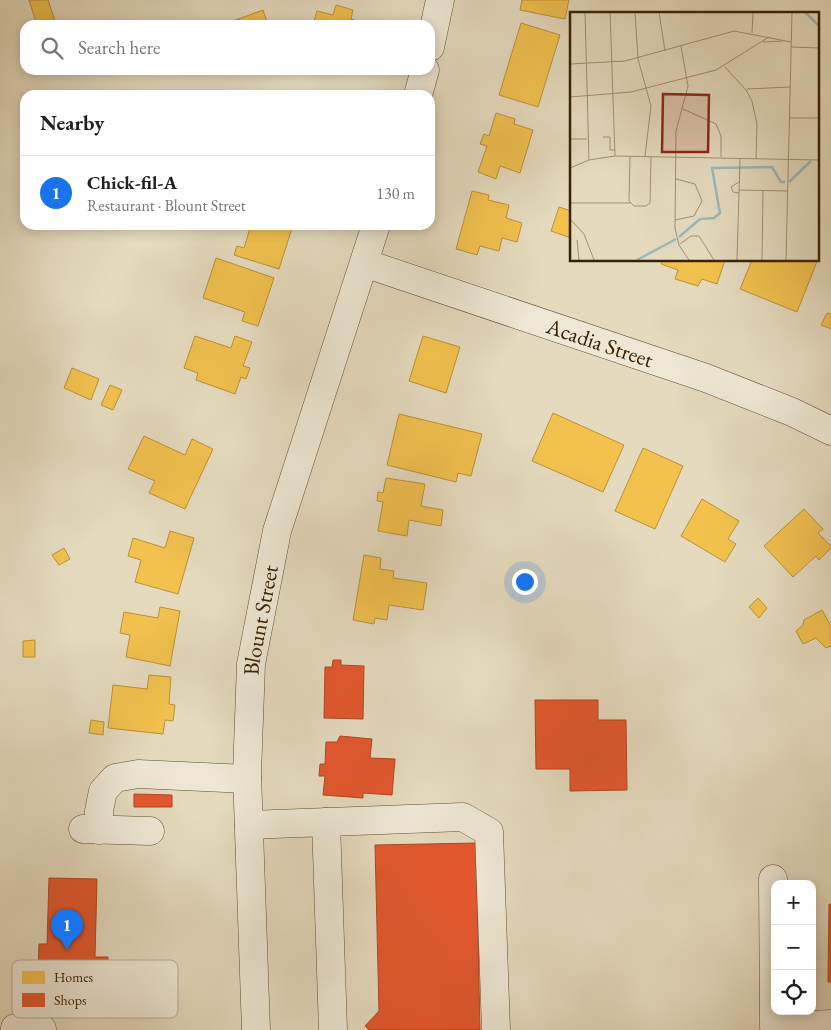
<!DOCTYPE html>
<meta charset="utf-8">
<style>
body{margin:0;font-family:"EB Garamond",serif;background:#f2f2f2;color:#202124}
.controls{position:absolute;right:15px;bottom:15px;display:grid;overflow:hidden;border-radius:10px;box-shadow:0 2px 12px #0003}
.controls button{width:45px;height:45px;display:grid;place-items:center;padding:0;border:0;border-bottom:1px solid #e0e0e0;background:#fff;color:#202124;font:25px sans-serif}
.you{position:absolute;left:524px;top:581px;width:18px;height:18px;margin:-12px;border:4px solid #fff;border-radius:50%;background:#1a73e8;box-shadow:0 0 0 8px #1a73e833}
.badge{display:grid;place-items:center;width:32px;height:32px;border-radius:50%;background:#1a73e8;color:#fff;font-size:16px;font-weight:700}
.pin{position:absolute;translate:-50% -41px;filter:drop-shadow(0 1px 2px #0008)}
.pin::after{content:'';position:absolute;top:26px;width:18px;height:15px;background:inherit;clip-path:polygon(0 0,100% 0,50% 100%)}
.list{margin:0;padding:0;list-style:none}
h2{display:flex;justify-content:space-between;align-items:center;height:65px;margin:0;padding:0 20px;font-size:21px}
h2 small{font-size:16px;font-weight:400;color:#757577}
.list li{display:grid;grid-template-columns:32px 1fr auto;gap:15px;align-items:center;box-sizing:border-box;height:75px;padding:0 20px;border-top:1px solid #e0e0e0}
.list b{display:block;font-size:19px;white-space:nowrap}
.list p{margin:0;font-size:16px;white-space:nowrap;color:#757577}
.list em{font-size:16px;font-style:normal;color:#757577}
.icon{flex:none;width:28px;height:28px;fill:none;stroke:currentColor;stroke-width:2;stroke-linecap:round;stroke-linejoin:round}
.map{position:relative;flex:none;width:831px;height:1030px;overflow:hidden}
.search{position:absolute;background:#fff;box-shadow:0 2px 12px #0003;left:20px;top:20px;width:415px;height:55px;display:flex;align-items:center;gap:12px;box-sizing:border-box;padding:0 18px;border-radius:15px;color:#757577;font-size:19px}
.panel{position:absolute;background:#fff;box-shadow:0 2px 12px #0003;left:20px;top:90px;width:415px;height:140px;border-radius:15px}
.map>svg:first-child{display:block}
</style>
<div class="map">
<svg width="831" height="1030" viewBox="0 0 831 1030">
<rect width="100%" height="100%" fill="#e5dabe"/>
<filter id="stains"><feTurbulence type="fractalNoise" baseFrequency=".004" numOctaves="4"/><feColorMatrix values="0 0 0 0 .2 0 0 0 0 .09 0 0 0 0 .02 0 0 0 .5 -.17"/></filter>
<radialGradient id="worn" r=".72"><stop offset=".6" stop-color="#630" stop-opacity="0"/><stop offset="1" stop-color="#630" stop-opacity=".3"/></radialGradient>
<!-- homes -->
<path fill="#f2c14e" stroke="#ba9137" d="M 29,0 L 48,0 L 55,21 L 43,25 L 37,25 Z
M 522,0 L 569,0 L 565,19 L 520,10 Z
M 336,5 L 353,10 L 351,19 L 354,20 L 353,25 L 313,25 L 317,11 L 333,15 Z
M 263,10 L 268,25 L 235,25 L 233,21 Z
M 521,23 L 560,35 L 538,107 L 499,95 Z
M 496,113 L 515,119 L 514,124 L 533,130 L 520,173 L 500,166 L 496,179 L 478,172 L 487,146 L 480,144 L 484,134 L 489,136 Z
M 472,191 L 489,195 L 488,200 L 509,205 L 506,218 L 522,223 L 517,242 L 502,238 L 499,251 L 480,246 L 477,255 L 456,249 Z
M 559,207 L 571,211 L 571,238 L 551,231 Z
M 251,225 L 293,225 L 279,269 L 234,255 L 237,246 L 244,248 Z
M 817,253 L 820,254 L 797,312 L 740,289 L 752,260 L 817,260 Z
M 216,258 L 274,278 L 258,326 L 242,321 L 245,312 L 203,298 Z
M 663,260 L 725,260 L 717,284 L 702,279 L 698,286 L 675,279 L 678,270 L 661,264 Z
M 827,313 L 831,314 L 831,329 L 821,325 Z
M 195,336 L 231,348 L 235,336 L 252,342 L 243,366 L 250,368 L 246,379 L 241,377 L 235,394 L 196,380 L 198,373 L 184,368 Z
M 423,336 L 460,347 L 446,393 L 409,381 Z
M 72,368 L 99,379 L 91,400 L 64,388 Z
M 110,385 L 122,390 L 113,410 L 101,405 Z
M 553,413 L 624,445 L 603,492 L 532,461 Z
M 399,414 L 482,434 L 471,476 L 458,473 L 456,482 L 387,465 Z
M 144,436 L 185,455 L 192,439 L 213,449 L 185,509 L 149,493 L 155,481 L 128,469 Z
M 643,448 L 683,466 L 655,529 L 615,511 Z
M 386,478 L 425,484 L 421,506 L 443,510 L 441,526 L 409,520 L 407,536 L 378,531 L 383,502 L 377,501 L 378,492 L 383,493 Z
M 702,499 L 739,521 L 728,539 L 736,544 L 725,562 L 681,536 Z
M 804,509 L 823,529 L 818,533 L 831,546 L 831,548 L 819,560 L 816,556 L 793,577 L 764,546 Z
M 170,531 L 194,538 L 178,594 L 135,582 L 141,560 L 128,556 L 133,538 L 165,548 Z
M 64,548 L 70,559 L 59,565 L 52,555 Z
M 364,555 L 381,558 L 380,569 L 394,571 L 393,578 L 427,583 L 423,610 L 389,605 L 387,620 L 375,618 L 374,624 L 353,620 Z
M 758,598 L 767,608 L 759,618 L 749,607 Z
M 160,607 L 180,611 L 170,666 L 126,657 L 130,635 L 120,633 L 124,612 L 158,618 Z
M 822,610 L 831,626 L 831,646 L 826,648 L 816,638 L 803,644 L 796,631 L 803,625 L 804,620 Z
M 35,640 L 35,657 L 23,657 L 23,641 Z
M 149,675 L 171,677 L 169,704 L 175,705 L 173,721 L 165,720 L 163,734 L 108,728 L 113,685 L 147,689 Z
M 91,720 L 104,722 L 103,735 L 89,733 Z"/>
<!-- shops -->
<path fill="#e4572e" stroke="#b04720" d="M 333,660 L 341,660 L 341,665 L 364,666 L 363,719 L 324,718 L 325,667 L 332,667 Z
M 535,700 L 598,700 L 598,720 L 626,720 L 627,790 L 570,791 L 570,769 L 536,769 Z
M 340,736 L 372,739 L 370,758 L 395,759 L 392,795 L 363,793 L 363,798 L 323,795 L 325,776 L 319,776 L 320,764 L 325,764 L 326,742 L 337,742 Z
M 134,794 L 172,795 L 172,807 L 134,807 Z
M 476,843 L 480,1030 L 369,1030 L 365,1026 L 379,1011 L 375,845 Z
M 49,878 L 97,879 L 95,957 L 108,957 L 108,975 L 97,975 L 96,1013 L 49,1011 L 50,974 L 38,974 L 39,944 L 47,944 Z
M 829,904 L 831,904 L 831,982 L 828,982 Z"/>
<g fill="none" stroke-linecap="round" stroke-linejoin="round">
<!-- minor casing -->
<g stroke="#634f30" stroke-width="29">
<g id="minor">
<path d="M 430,47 L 440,0"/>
<path d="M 418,95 L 425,70"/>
<path id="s1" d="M 364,263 L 706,378 L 792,412 L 831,431"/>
<path d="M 326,822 L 333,1030"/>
<path d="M 249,825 L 463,817 L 489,832 L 496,1030"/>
<path d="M 83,829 L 150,831"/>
<path d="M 99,830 L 99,811 L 103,791 L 115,778 L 138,774 L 247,779"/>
<path d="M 773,879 L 774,1027 L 831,1024"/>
<path d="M 15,1028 L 42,1029"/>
<path id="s2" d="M 256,1030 L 247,774 L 251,664 L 277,531 L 376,225"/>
</g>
</g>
<!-- minor -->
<use href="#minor" stroke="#eee7d5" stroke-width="28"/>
</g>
<g text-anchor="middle" stroke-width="5" stroke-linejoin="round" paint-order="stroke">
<!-- street labels -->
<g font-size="22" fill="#382101" stroke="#eee7d5">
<text dy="8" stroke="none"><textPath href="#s1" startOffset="249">Acadia Street</textPath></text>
<text dy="8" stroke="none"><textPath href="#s2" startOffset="411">Blount Street</textPath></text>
</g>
</g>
<!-- overview -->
<g transform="translate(570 12)">
<rect width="249" height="249" fill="#e5dabe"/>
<path fill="none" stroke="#9bb8bd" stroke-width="2.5" d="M 235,0 L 249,14M 219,170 L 241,149M 109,225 L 130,207 L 144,206 L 150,201 L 142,156 L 202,155 L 211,170 L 215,170M 67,248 L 106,227"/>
<path fill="none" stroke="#a09072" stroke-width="1" d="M 15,0 L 19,148M 40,0 L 45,144M 65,0 L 68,47 L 81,94 L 75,144M 77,0 L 89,0 L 95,39M 182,21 L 183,0M 193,30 L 212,29M 111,34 L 118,74 L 106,119 L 105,216 L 109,233 L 119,248M 221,35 L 249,36M 0,52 L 55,49 L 164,19 L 221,30M 155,55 L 176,78 L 182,89 L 187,112 L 186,147M 177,77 L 221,75M 0,85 L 61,80 L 146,58 L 199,25M 113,97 L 146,112 L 151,124 L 151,145M 220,106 L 249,106M 33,125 L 40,125 L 40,138 L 45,138M 0,127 L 17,127M 60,145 L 59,189 L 64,194 L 76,194 L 80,191 L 81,145M 0,156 L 19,148 L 45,144 L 249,148M 169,178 L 218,179M 169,181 L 163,180 L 161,175 L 169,170M 0,191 L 60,191M 0,207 L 14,222 L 24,248M 105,208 L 124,204 L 132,189 L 125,172 L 106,167M 7,228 L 9,248M 0,231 L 0,248M 110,232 L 121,224 L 129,224 L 144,248M 167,248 L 170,147M 192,248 L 193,179M 216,248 L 222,0"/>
<path fill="#8f2418" fill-opacity="0.15" stroke="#8f2418" stroke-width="2.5" d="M 93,82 L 139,83 L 138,140 L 92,140 Z"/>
<rect width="249" height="249" fill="none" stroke="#382101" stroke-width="2.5"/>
</g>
<!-- legend -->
<rect x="12" y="960" width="166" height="58" rx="8" fill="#eee7d5" stroke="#b7ac95" stroke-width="1"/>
<rect x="22" y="971" width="23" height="13" fill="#f2c14e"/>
<rect x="22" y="993" width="23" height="14" fill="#e4572e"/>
<g font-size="14" fill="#382101">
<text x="54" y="982">Homes</text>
<text x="54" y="1005">Shops</text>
</g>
<rect width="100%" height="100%" filter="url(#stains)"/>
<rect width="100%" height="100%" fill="url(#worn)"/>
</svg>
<div class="controls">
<button>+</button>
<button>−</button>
<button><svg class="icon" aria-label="locate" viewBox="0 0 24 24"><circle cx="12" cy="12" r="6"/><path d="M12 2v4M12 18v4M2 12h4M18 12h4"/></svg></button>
</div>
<div class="you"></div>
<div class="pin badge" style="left:67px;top:950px">1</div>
<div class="search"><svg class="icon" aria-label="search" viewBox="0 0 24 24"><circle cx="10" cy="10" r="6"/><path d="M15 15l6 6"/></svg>Search here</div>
<section class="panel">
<h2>Nearby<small></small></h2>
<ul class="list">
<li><span class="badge">1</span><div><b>Chick-fil-A</b><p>Restaurant · Blount Street</p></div><em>130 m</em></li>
</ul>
</section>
</div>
